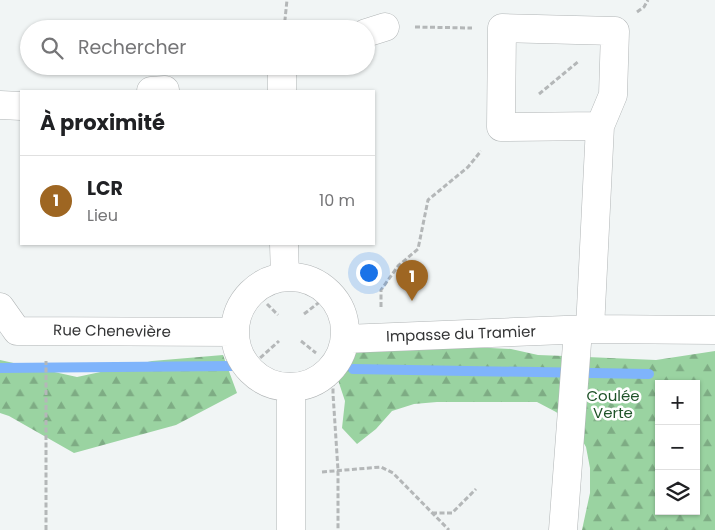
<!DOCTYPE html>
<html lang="fr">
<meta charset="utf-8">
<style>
body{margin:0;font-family:Poppins,sans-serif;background:#f6f6f6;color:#202124}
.controls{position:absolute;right:15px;bottom:15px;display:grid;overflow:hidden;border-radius:0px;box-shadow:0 1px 4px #0004}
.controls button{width:45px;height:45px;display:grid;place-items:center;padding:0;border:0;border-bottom:1px solid #e0e0e0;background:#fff;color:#202124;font:25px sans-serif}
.you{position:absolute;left:368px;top:272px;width:18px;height:18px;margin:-12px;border:4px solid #fff;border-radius:50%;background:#1a73e8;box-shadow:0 0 0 8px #1a73e833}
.badge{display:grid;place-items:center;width:32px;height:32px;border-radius:50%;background:#9e6622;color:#fff;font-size:16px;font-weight:700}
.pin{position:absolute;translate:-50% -41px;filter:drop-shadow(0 1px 2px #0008)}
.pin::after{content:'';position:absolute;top:26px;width:18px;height:15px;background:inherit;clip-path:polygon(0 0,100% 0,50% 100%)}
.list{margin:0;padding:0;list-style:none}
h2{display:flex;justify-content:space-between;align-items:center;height:65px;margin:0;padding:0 20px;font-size:21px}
h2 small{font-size:16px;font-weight:400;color:#757577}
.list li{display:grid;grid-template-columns:32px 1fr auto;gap:15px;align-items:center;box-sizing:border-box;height:90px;padding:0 20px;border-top:1px solid #e0e0e0}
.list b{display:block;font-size:19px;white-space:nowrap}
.list p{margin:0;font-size:16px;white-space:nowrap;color:#757577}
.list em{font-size:16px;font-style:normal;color:#757577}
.icon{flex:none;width:28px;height:28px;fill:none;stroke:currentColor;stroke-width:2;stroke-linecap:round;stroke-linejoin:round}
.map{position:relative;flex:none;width:715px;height:530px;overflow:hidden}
.search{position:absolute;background:#fff;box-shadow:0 1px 4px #0004;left:20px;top:20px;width:355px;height:55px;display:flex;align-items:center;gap:12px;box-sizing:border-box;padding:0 18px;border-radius:28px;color:#757577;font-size:19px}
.panel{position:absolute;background:#fff;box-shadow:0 1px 4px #0004;left:20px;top:90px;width:355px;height:155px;border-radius:0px}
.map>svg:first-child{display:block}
</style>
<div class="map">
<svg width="715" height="530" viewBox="0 0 715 530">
<defs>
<pattern id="forest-firs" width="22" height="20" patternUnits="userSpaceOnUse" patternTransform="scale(1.25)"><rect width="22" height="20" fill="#9ad3a1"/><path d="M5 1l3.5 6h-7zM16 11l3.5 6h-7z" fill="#7eac84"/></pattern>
</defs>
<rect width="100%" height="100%" fill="#f1f5f5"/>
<!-- forest -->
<path fill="url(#forest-firs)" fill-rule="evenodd" d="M 391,343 L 511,349 L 538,355 L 564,356 L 656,360 L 715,351 L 715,530 L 582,530 L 590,493 L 590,468 L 586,447 L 575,428 L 556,412 L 537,402 L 437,402 L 414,404 L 392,411 L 376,429 L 357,444 L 342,428 L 345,401 L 337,377 L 348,355 ZM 659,384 L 696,384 L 696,511 L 659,511 Z
M 223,355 L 237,393 L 176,425 L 74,453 L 9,416 L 0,413 L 0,360 L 77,377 L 152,361 Z"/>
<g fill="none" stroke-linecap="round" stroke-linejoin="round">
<!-- stream -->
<path stroke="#7fb4fb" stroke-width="10" d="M 0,368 L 232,366
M 353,369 L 649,374"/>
<!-- street casing -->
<g stroke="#b1b5b6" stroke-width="29">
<path id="street" d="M 366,33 L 385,27
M 282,66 L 282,91
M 151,91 L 165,90
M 0,105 L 21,106
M 284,244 L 285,277
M235 332a55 55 0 1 1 110 0a55 55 0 1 1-110 0Z
M 0,307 L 17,331 L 235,332
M 590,329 L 600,126 L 613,95 L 615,31 L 502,28 L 501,127 L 600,126
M 345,339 L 590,329 L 715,330
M 291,530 L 291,387
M 563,530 L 578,330"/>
</g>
<!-- path -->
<path stroke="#b4b7b8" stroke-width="3" stroke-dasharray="5 2.5" stroke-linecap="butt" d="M 637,12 L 644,7 L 648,0
M 415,27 L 472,28
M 284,29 L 287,0
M 539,94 L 579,61
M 267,304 L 278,315
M 381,307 L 381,290 L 398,266 L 418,249 L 428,200 L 468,167 L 481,151
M 304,314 L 330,294
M 301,341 L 316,353
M 333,366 L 333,394 L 338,470 L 338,530
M 249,368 L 279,341
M 322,472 L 381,467 L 393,473 L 449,530
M 432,513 L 452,513 L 476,489
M 46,530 L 46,361"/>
<!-- street -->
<use href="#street" stroke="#fff" stroke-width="28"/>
</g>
<g text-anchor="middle" stroke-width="5" stroke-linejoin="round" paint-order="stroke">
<!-- street labels -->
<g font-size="15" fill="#343536" stroke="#fff">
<text transform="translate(112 331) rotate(1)" y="5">Rue Chenevière</text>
<text transform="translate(461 334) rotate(-2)" y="5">Impasse du Tramier</text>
</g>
<!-- park labels -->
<g font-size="15" fill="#1e5228" stroke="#fff">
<text x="613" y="401">Coulée<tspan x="613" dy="17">Verte</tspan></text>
</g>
</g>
</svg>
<div class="controls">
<button>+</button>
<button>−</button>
<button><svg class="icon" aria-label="layers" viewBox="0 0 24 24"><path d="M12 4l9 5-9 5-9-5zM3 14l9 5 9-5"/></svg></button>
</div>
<div class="you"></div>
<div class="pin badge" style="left:412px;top:301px">1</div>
<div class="search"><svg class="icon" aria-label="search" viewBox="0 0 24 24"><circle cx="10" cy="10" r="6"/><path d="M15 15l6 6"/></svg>Rechercher</div>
<section class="panel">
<h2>À proximité<small></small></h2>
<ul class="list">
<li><span class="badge">1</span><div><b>LCR</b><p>Lieu</p></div><em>10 m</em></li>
</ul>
</section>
</div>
